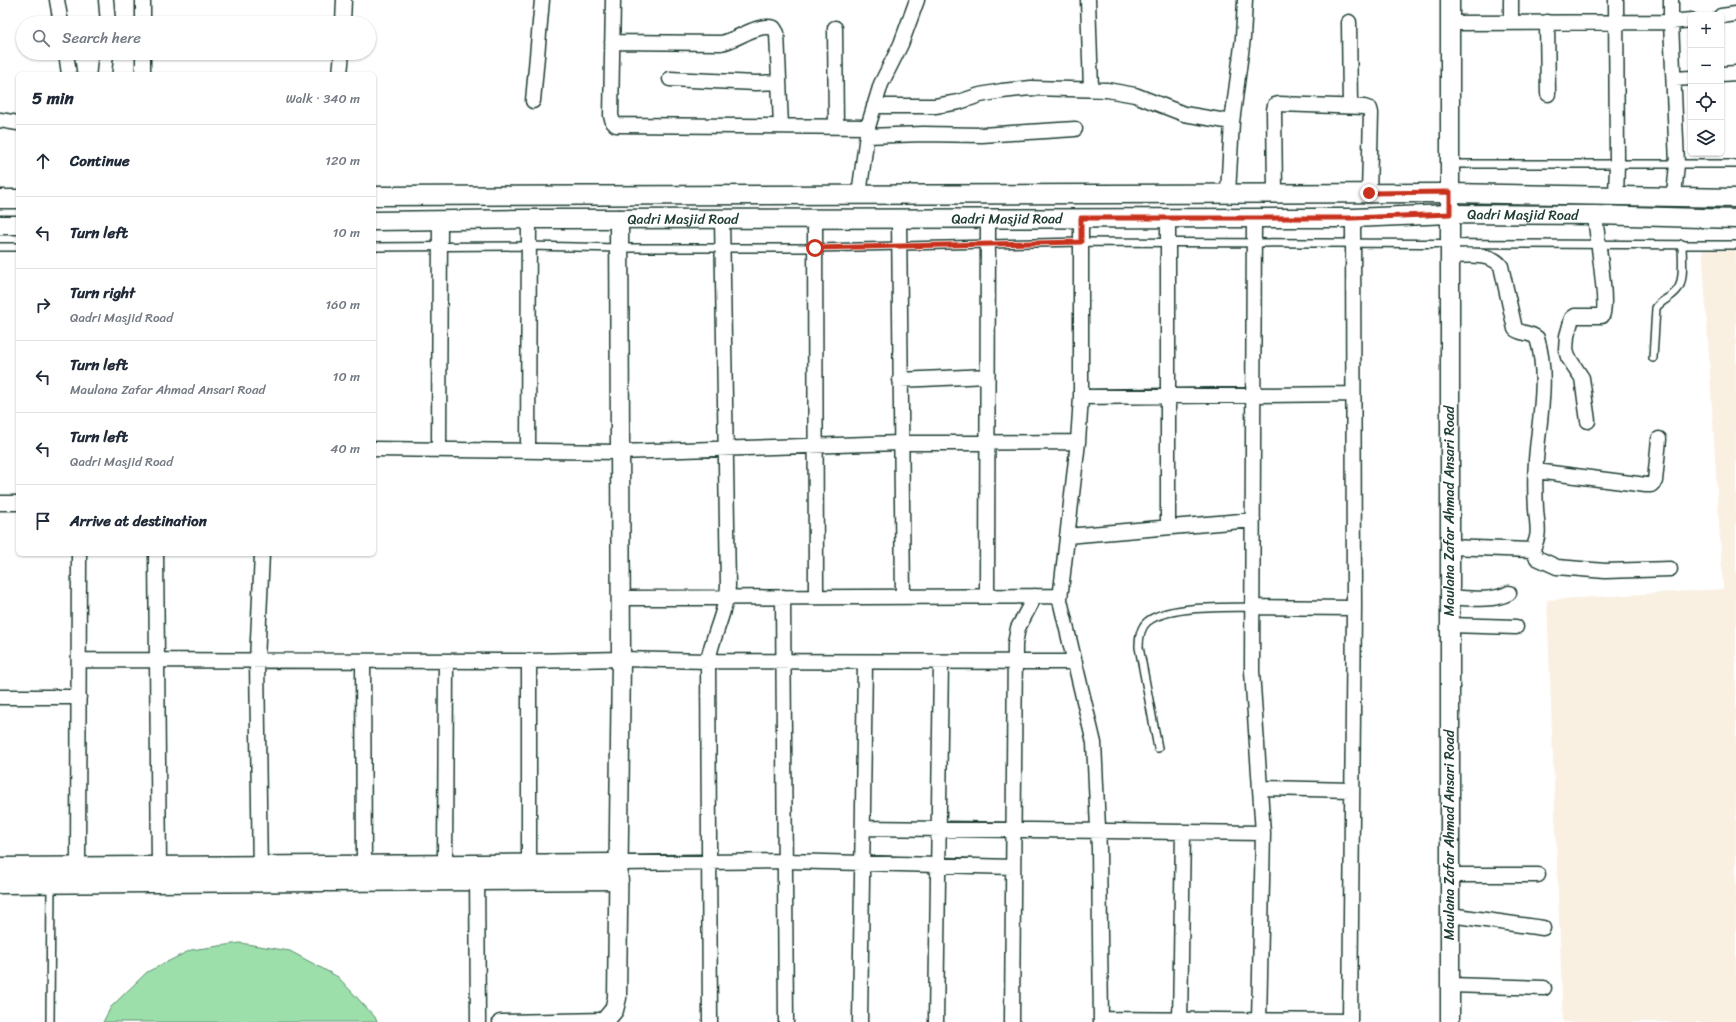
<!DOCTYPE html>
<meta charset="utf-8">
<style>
body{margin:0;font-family:Sriracha,sans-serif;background:#f2f2f3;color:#1f2937}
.controls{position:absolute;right:12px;top:12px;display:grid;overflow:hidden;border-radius:6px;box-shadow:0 1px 3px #0004}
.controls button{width:36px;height:36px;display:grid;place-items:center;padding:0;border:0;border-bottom:1px solid #e0e1e3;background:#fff;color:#1f2937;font:20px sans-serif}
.stop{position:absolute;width:12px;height:12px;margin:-9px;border:3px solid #c8321e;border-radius:50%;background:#fff}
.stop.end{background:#c8321e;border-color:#fff;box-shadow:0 1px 4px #0008}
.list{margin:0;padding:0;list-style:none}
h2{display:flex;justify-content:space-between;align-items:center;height:52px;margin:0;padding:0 16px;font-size:17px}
h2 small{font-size:13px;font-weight:400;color:#747a83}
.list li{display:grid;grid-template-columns:26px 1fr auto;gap:12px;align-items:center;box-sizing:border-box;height:72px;padding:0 16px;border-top:1px solid #e0e1e3}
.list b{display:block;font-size:15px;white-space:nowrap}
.list p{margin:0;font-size:13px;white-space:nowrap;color:#747a83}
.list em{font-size:13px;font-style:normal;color:#747a83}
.icon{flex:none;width:22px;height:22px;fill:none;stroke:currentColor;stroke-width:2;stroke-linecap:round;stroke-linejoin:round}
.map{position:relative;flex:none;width:1736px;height:1022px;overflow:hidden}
.search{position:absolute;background:#fff;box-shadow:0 1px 3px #0004;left:16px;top:16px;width:360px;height:44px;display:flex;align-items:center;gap:10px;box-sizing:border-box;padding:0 14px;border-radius:22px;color:#747a83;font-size:15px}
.panel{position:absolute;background:#fff;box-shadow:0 1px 3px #0004;left:16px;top:72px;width:360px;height:484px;border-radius:6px}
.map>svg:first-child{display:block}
</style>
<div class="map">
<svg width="1736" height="1022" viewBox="0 0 1736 1022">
<rect width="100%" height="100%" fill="#fff"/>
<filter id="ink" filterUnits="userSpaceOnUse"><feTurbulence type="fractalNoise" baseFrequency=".025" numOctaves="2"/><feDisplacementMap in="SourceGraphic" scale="8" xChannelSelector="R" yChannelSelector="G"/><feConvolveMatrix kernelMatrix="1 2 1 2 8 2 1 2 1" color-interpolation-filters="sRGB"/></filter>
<g filter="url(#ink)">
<!-- built -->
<path fill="#f9f0e2" d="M 1702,242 L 1736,243 L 1736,1022 L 1563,1022 L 1547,600 L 1723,589 Z"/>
<!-- green -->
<path fill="#9cdfab" stroke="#5e8e70" d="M 240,943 L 290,951 L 338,977 L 375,1017 L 377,1022 L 103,1022 L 111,1007 L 147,972 L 191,950 Z"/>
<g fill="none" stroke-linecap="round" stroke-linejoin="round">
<!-- service casing -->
<g stroke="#1f3d34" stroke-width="10">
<path id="service" d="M 1450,164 L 1736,164
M 0,247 L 18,247
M 374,247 L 529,246 L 619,248 L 815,248 L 1081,242 L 1736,245
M 1653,358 L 1656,308 C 1661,300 1671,298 1677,290 C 1685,282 1682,256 1682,244
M 1158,748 L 1139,647 C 1139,638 1140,628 1147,622 C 1167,605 1226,608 1252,607
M 50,1022 L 51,884"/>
</g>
<!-- minor casing -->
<g stroke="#1f3d34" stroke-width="17">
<path id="minor" d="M 57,0 L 61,23
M 106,0 L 108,23
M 613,0 L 611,116 L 613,122 L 616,125 L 868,127
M 1088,0 L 1091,89
M 1671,0 L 1671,22 L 1677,164 L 1674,196
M 1721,16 L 1736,14
M 1349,22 L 1350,106
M 1511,22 L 1511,0
M 1547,22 L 1548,94
M 143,23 L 143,0
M 343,23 L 344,0
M 1450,23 L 1671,22 L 1691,20
M 835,28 L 836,127
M 612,42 L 721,43 C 738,40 756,23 774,28 L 777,33 L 781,126
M 66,53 L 69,74
M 143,53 L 143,74
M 104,74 L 106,53
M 340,74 L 342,53
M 1721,74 L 1736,73
M 670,79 L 756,83 L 779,82
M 1674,79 L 1691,78
M 533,101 L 542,0
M 874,106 L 935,106 L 959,102 L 980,95 L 1002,91 L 1031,88 L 1107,90 L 1135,95 L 1184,114 L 1232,122
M 0,120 L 18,123
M 867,136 L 923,134 L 982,135 L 1075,129
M 1228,193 L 1232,122 L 1243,38 L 1245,0
M 1275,193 L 1274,110 L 1275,105 L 1279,104 L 1364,107 L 1370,109 L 1371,113 L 1369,193
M 859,195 L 868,127 L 881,84 L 901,44 L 917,0
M 1616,196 L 1617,164 L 1616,0
M 815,218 L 816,597
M 899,218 L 903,597
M 1168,218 L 1168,527
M 1254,218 L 1252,671 L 1263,833 L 1259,1022
M 900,380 L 987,376
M 1081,397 L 1352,394
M 1588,421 L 1582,378 L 1568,357 L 1566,350 L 1567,336 L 1572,318 L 1575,316 L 1602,316 C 1609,307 1596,232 1595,215
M 374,449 L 619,452 L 900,443 L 1078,442
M 439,450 L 440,221
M 528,451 L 529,219
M 1536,471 L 1646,485 L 1651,485 L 1655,481 L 1659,439
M 0,503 L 18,503
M 1067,536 L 1253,520
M 1449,547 L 1532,550 C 1541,534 1537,526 1536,509 C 1535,493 1535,475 1536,460 C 1539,420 1549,377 1537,338 C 1530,332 1521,334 1515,329 L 1501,266 C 1491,252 1465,256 1449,256
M 1532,550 L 1537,558 L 1557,567 L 1605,571 L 1670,569
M 156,554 L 159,866
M 987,596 L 988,218
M 783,597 L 786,1022
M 1449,597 C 1468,598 1492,602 1509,593
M 620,598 L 1059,596 L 1094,743 L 1099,849 L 1101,1022
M 1060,599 L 1078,442 L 1081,397 L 1081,218
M 1252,607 L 1354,608
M 1449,625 L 1516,627
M 79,660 L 529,661 L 621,659 L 708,661 L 1075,662
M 363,661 L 364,865
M 0,697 L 79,697
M 1261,788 L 1352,790
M 863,828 L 1263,833
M 529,863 L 529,661
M 619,863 L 786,861 L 1013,867
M 445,864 L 446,661
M 78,866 L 79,554
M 477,870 L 478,1022
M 260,874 L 257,661 L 262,554
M 1450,875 L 1538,875
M 1450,915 L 1543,928
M 1450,985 L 1544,988
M 1101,1019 L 1350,1021
M 500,1022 L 607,1020
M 710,1022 L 708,661 C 712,636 726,613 728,586 L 722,218
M 860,1022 L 865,662
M 936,1022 L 941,662
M 1012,1022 L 1015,644 L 1018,628 L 1035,596
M 1180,1022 L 1183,832
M 1350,1022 L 1354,608 L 1353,218"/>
</g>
<!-- tertiary casing -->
<g stroke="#1f3d34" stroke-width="21">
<g id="tertiary">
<path d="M 374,196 L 1450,193 L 1736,198"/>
<path d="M 0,199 L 18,199"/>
<path id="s1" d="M 374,221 L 529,219 L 1353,218 L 1450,214 L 1595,215 L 1736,219"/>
<path d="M 0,225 L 18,225"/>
<path d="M 0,867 L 619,863"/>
<path d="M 0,884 L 619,880"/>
<path d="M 604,1022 L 614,1010 L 617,998 L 621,659 L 619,219"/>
<path d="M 1450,1022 L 1450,0"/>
</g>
</g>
<!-- service -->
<use href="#service" stroke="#fff" stroke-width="7"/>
<!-- minor -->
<use href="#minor" stroke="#fff" stroke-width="14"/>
<!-- tertiary -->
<use href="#tertiary" stroke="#fff" stroke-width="18"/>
</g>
</g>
<g fill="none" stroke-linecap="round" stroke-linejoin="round" filter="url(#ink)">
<!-- route -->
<path stroke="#c8321e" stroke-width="5" d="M 815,248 L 1081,242 L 1081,218 L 1352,218 L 1450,214 L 1450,192 L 1369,193"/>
</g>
<g text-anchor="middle" stroke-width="3" stroke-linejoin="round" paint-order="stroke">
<!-- street labels -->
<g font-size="14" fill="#1f3d34" stroke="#fff">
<text dy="5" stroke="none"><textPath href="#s1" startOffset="1149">Qadri Masjid Road</textPath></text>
<text dy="5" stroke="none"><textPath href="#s1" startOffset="633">Qadri Masjid Road</textPath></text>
<text dy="5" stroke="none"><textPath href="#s1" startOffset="309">Qadri Masjid Road</textPath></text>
<text transform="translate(1449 511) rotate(-90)" y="5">Maulana Zafar Ahmad Ansari Road</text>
<text transform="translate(1449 835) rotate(-90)" y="5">Maulana Zafar Ahmad Ansari Road</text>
</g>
</g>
</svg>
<div class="controls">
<button>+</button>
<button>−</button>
<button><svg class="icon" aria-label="locate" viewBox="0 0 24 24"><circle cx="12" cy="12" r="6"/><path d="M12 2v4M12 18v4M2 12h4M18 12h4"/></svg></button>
<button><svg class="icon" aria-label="layers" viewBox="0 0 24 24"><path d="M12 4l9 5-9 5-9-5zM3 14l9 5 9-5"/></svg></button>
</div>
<div class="stop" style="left:815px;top:248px"></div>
<div class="stop end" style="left:1369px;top:193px"></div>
<div class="search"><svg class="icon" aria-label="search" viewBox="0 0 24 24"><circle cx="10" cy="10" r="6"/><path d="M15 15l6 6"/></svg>Search here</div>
<section class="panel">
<h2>5 min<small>Walk · 340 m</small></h2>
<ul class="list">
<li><svg class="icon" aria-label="ahead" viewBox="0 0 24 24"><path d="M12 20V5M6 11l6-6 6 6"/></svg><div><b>Continue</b></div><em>120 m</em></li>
<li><svg class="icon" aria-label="left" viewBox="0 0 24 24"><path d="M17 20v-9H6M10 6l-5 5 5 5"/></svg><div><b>Turn left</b></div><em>10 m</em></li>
<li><svg class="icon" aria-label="right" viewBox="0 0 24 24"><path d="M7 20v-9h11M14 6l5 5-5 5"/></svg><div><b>Turn right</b><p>Qadri Masjid Road</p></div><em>160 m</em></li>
<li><svg class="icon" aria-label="left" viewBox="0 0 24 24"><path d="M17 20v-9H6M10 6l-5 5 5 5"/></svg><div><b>Turn left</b><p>Maulana Zafar Ahmad Ansari Road</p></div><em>10 m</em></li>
<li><svg class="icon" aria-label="left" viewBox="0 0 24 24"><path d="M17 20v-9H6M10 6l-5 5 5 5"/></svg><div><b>Turn left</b><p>Qadri Masjid Road</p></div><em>40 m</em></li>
<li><svg class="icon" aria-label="arrive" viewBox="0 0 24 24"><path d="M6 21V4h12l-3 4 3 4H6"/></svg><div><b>Arrive at destination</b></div></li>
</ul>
</section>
</div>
